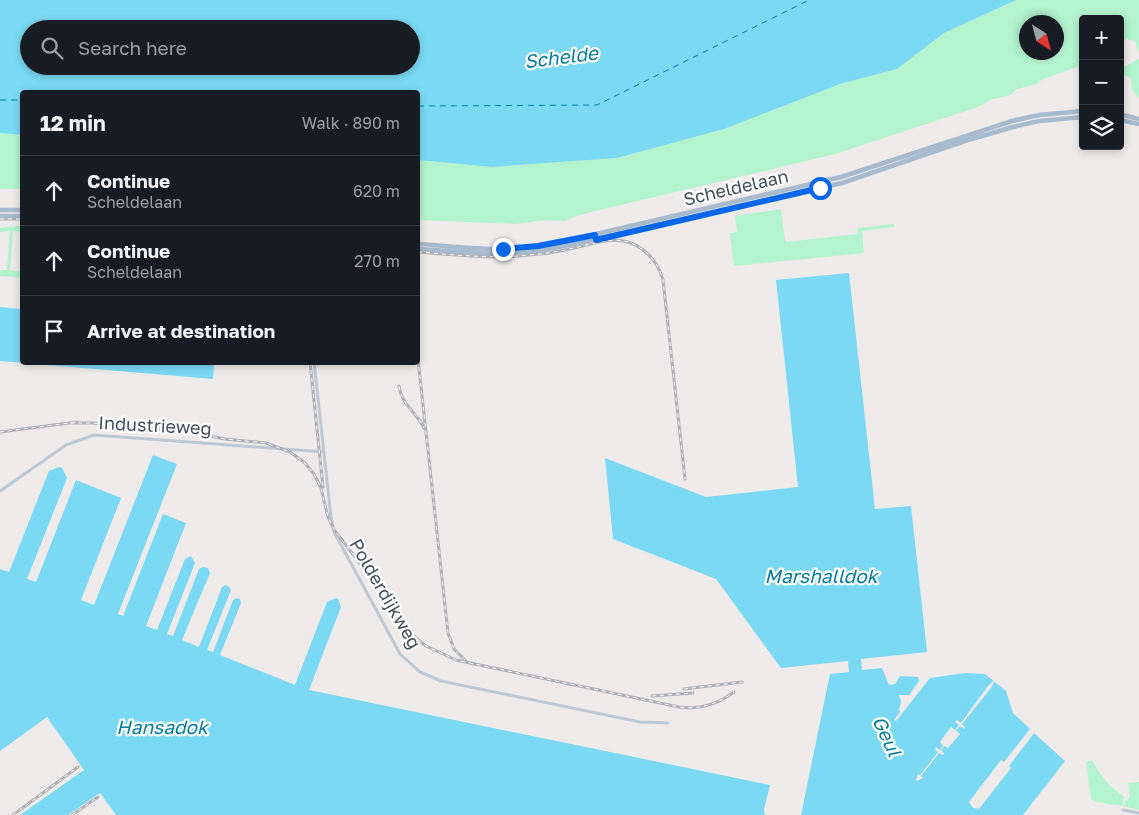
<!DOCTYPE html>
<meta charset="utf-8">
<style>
body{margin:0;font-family:"Golos Text",sans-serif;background:#20242c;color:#f1f3f6}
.controls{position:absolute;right:15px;top:15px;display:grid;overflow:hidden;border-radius:5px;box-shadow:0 2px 8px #0003}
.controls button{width:45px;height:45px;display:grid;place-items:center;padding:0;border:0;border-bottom:1px solid #363941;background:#171b24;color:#f1f3f6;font:25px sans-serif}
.compass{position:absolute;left:1019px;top:15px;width:45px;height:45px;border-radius:50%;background:#171b24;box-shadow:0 2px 8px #0003;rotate:144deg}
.stop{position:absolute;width:15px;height:15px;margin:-11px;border:4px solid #0667ed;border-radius:50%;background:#fff}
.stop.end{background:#0667ed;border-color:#fff;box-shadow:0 1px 5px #0008}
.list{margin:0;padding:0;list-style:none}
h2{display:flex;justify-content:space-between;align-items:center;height:65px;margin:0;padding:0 20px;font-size:21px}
h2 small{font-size:16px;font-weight:400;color:#9ea1a6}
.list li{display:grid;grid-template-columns:32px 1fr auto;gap:15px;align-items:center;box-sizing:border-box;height:70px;padding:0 20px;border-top:1px solid #363941}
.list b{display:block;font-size:19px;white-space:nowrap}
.list p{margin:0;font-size:16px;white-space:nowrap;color:#9ea1a6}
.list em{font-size:16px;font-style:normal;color:#9ea1a6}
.icon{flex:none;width:28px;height:28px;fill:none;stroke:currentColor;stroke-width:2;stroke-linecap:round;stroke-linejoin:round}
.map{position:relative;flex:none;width:1139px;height:815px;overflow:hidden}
.search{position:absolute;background:#171b24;box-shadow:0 2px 8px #0003;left:20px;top:20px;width:400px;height:55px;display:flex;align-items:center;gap:12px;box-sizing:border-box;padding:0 18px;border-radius:28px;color:#9ea1a6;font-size:19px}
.panel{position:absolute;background:#171b24;box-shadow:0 2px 8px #0003;left:20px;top:90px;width:400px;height:275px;border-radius:5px}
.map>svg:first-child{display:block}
</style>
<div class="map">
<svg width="1139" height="815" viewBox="0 0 1139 815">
<rect width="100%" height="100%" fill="#efebeb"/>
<!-- green -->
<path fill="#b3f3cd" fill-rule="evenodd" d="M 1016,0 L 1139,0 L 1139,54 L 1135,41 L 1127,39 L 1120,43 L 1120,19 L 1083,19 L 1083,65 L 1080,66 L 1043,79 L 1036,84 L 1017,89 L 1010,95 L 990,100 L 978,107 L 835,154 L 583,214 L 564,221 L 547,220 L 516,224 L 418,220 L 418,160 L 492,167 L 617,158 L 724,129 L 843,83 L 897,69 L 944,33 ZM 1026,22 L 1056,22 L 1056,52 L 1026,52 Z
M 1139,59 L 1139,98 L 1132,89 L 1131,78 L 1120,74 L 1120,69 Z
M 0,133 L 22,135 L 22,189 L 0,189 Z
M 781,209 L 785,241 L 787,242 L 857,234 L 858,228 L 894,224 L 894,227 L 862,231 L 864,253 L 734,266 L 730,233 L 737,232 L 735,216 Z
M 17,226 L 22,226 L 22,232 L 13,231 L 10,270 L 22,272 L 22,278 L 0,276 L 0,270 L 7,270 L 10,231 L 0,232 L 0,228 Z
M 1092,760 C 1100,776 1110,787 1124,797 L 1122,806 L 1097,802 L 1091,799 L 1086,762 Z
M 1139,782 L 1139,810 L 1124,806 L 1125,802 L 1130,797 L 1128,783 Z"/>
<!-- water -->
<path fill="#7bd9f4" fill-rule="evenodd" d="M 0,0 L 1016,0 L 944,33 L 897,69 L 843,83 L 724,129 L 617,158 L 492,167 L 418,160 L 418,92 L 22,92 L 22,135 L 0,133 ZM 29,29 L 411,29 L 411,66 L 29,66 Z
M 849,273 L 875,509 L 911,506 L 927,652 L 861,659 L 862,670 L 882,668 L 889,685 L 895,684 L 900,676 L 918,677 L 919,681 L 909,695 L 899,695 L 901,701 L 899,710 L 900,712 L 894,720 L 896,721 L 930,678 L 965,673 L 985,674 L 1006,691 L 1013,713 L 1030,729 L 1004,762 L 1001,760 L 969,802 L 973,808 L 979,809 L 1011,768 L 1009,766 L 1034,733 L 1065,761 L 1023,815 L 801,815 L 830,674 L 849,672 L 848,661 L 781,668 L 716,579 L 613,539 L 605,458 L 706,497 L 798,487 L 776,280 Z
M 0,307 L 22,309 L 22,362 L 214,363 L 213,379 L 0,361 Z
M 153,455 L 177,464 L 118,614 L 123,616 L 163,514 L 186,523 L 146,626 L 157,630 L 185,559 L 191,556 L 195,563 L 167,634 L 173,636 L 199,569 L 203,567 L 208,568 L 210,573 L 182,640 L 199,647 L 222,587 L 226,585 L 229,587 L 231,590 L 207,650 L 213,652 L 233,600 L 236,598 L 240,599 L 241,603 L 220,655 L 295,685 L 327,602 L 336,598 L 338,599 L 341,607 L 309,690 L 770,785 L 764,809 L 765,815 L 116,815 L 100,793 L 68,815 L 20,815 L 84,770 L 47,717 L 0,751 L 0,569 L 9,572 L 49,471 L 59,467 L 62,468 L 67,478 L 27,579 L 36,582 L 76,480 L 121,498 L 81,600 L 94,605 Z"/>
<!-- pier -->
<path fill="#efebeb" d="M 993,681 L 994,682 L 991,688 L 962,724 L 965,727 L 964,729 L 960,726 L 956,731 L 960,734 L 948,748 L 944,746 L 941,750 L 944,753 L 943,755 L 939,753 L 921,776 L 923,778 L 917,781 L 916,780 L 918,774 L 920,775 L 938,752 L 935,749 L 936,747 L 940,750 L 943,745 L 940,742 L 951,727 L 955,730 L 959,725 L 955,722 L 957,720 L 961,723 L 988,686 Z"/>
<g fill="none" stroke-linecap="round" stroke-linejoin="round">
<!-- ferry -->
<path stroke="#027c9f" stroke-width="1" stroke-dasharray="6 5" stroke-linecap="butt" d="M 0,100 L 22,100
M 418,106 L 597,105 L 809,0"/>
<!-- minor -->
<path stroke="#bdc8d3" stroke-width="3" d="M 314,362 L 331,517 L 334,532 L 400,654 L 420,672 L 441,681 L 640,722 L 668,723
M 0,491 L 66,445 L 94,435 L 324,452
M 1123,810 L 1139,813"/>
<!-- major -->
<path stroke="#a7bace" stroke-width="4.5" d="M 1120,114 L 1139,119
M 1120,120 L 1139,124
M 0,210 L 22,210
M 0,216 L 22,216
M 418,244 C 449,246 480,250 512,249 C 530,248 548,244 566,241 L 841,177 L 1012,121 L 1039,115 L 1083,111
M 418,249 L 494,254 L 538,251 L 569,245 L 842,183 L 965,141 L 1013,127 L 1039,121 L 1083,117"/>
<!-- rail casing -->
<g stroke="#adb0b7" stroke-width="3">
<path id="rail" d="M 0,219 L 22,219
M 418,252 C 455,255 492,259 529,255 C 546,254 562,251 578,247 C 593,244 609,238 624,241 C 643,245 658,261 663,280 L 685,479
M 418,359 L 448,633 L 454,649 L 466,661
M 310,362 L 323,487
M 399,386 C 402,406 416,411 424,428
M 70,423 L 93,423 L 185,431 L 225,439 L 266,443 L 290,452 L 305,463 L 314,474 L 321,488 L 328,517 L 335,531 L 376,584
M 0,432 L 77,422
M 412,635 L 426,646 L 456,660 L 679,707 C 699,710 718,704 734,692
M 684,689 L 742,682
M 652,696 L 693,693
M 13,815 L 78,767
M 72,815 L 98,797"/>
</g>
<!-- rail -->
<use href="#rail" stroke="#fff" stroke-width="1" stroke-dasharray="4" stroke-linecap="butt"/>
</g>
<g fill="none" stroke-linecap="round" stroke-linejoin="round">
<!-- route -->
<path stroke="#0667ed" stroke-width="6" d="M 503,249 L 538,246 L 595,235 L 596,240 L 820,188"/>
</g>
<g text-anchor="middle" stroke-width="4.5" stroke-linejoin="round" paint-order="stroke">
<!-- street labels -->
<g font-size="18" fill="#424e5a" stroke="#fff">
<text transform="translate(736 188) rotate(-13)" y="6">Scheldelaan</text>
<text transform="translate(155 426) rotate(3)" y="6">Industrieweg</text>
<text transform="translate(385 594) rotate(60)" y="6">Polderdijkweg</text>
</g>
<!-- water labels -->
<g font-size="19" font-style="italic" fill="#027c9f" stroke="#fff">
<text transform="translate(561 57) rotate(-7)" y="7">Schelde</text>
<text x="821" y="583">Marshalldok</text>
<text x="162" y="734">Hansadok</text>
<text transform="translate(887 736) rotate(65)" y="7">Geul</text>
</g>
</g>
</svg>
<div class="controls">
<button>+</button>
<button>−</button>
<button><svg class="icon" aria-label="layers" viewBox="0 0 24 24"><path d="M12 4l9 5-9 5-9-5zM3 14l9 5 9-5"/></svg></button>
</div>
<svg class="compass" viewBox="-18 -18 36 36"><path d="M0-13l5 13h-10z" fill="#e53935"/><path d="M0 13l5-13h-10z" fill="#9ea1a6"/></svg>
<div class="stop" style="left:820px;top:188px"></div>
<div class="stop end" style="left:503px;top:249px"></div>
<div class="search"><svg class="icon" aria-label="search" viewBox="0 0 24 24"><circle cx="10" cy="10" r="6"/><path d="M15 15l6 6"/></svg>Search here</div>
<section class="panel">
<h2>12 min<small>Walk · 890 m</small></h2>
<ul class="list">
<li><svg class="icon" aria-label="ahead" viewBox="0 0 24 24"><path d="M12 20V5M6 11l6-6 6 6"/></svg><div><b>Continue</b><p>Scheldelaan</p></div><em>620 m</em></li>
<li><svg class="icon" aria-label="ahead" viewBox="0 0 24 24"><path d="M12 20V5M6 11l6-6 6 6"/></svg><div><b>Continue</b><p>Scheldelaan</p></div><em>270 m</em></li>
<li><svg class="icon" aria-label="arrive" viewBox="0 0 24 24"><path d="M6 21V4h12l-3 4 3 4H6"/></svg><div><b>Arrive at destination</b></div></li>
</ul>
</section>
</div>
